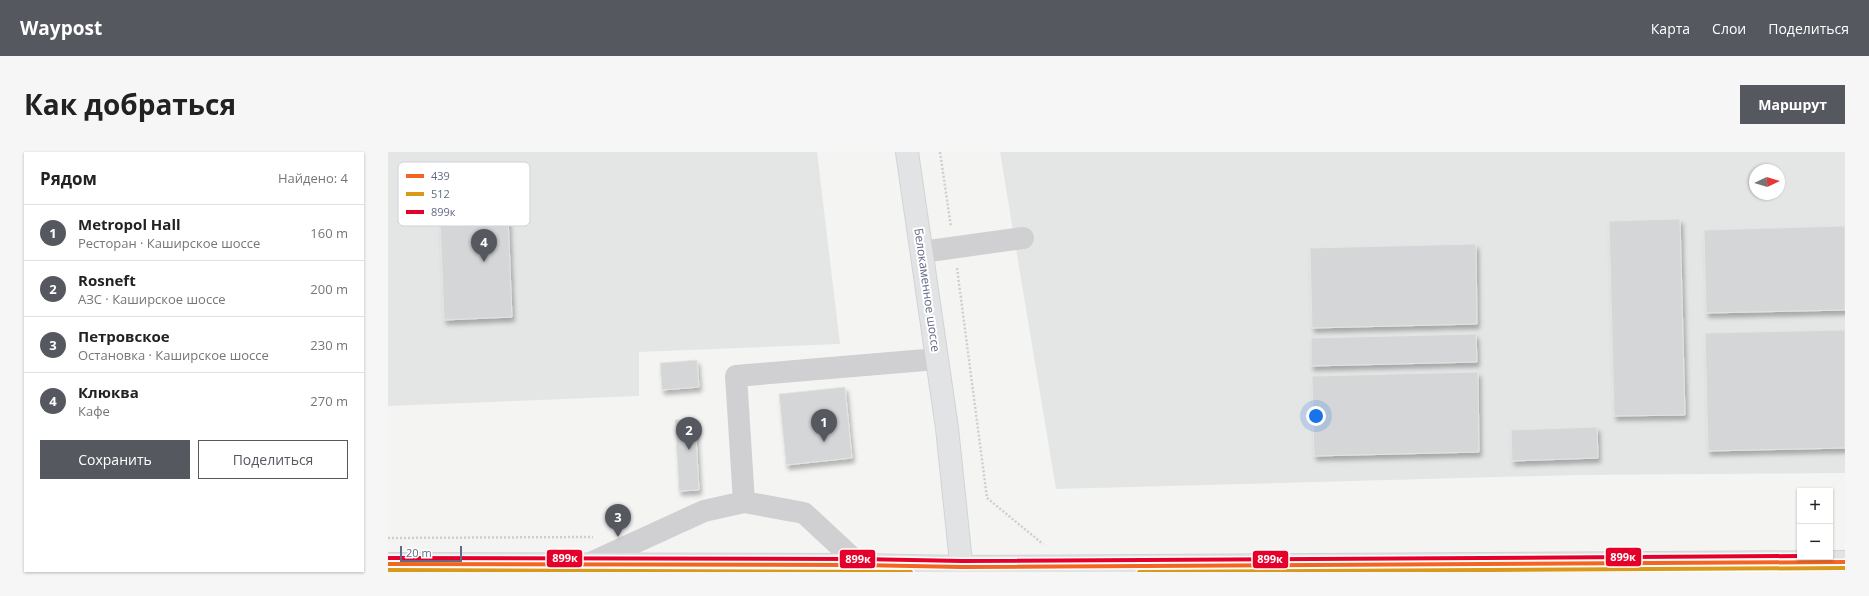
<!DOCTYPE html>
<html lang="ru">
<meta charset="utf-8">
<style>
body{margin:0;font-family:"Open Sans",sans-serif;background:#f6f6f6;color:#222}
.controls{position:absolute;right:12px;bottom:12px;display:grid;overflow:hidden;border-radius:0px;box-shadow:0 1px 3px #0004}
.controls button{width:36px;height:36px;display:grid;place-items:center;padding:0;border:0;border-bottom:1px solid #e0e0e0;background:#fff;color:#222;font:20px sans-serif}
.compass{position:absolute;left:1361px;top:12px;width:36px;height:36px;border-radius:50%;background:#fff;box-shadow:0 1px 3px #0004;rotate:86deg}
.scale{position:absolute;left:12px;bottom:10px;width:62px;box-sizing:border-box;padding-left:4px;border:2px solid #626a86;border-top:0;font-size:11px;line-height:14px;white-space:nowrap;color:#626a86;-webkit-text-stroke:3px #fff;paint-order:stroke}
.you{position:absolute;left:928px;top:264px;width:14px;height:14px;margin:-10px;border:3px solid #fff;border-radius:50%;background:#1a73e8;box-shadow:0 0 0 6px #1a73e833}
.badge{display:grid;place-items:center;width:26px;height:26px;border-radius:50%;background:#565860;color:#fff;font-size:13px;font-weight:700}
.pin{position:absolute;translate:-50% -33px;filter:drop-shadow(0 1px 2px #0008)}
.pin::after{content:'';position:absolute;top:21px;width:14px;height:12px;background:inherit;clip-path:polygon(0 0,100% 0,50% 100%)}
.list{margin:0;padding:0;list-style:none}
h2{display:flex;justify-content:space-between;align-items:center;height:52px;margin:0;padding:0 16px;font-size:17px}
h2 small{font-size:13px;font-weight:400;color:#767676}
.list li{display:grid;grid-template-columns:26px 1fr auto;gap:12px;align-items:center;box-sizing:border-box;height:56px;padding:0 16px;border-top:1px solid #e0e0e0}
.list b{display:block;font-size:15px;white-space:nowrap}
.list p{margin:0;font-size:13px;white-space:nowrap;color:#767676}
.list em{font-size:13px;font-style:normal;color:#767676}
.actions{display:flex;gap:8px;padding:12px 16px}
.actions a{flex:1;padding:9px 0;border:1px solid #565860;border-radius:0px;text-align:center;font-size:14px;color:#565860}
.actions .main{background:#565860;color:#fff}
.map{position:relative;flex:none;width:1457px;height:420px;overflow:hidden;border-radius:0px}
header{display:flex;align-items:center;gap:24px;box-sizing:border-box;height:56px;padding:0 20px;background:#565860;color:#fff}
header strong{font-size:19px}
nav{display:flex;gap:22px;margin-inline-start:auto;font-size:14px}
.intro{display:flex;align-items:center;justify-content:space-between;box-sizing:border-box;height:96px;padding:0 24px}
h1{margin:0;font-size:28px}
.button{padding:10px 18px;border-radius:0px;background:#565860;color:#fff;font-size:14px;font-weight:700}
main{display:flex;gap:24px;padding:0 24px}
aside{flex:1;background:#fff;border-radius:0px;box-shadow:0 1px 3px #0004}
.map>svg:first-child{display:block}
</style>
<header>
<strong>Waypost</strong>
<nav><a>Карта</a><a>Слои</a><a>Поделиться</a></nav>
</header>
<div class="intro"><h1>Как добраться</h1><a class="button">Маршрут</a></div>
<main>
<aside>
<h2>Рядом<small>Найдено: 4</small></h2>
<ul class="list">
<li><span class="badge">1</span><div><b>Metropol Hall</b><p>Ресторан · Каширское шоссе</p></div><em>160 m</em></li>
<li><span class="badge">2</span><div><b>Rosneft</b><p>АЗС · Каширское шоссе</p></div><em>200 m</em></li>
<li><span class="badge">3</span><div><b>Петровское</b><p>Остановка · Каширское шоссе</p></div><em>230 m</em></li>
<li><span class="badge">4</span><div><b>Клюква</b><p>Кафе</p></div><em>270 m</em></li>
</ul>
<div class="actions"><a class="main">Сохранить</a><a>Поделиться</a></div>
</aside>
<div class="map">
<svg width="1457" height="420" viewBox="0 0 1457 420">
<defs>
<filter id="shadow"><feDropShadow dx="2.5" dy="4.5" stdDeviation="2" flood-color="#0004"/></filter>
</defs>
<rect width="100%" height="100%" fill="#f4f5f3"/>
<!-- built -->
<path fill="#e4e5e5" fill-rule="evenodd" d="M 0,0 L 429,0 L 452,192 L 251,200 L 251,244 L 0,254 Z
M 612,0 L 1457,0 L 1457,321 L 1189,323 L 668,337 ZM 1367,18 L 1391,18 L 1391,42 L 1367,42 Z"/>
<!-- building -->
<path fill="#d5d6d7" stroke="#e4e4e2" filter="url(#shadow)" d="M 119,39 L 124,165 L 56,168 L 51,42 Z
M 1292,67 L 1297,263 L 1226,264 L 1221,69 Z
M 1457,74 L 1457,158 L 1318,161 L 1316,78 Z
M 1088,92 L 1089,172 L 924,176 L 922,96 Z
M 1457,178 L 1457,296 L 1320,299 L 1317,181 Z
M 1088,182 L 1089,210 L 923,214 L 923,186 Z
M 309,208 L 311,235 L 274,238 L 272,211 Z
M 1090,220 L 1091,300 L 926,304 L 924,224 Z
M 457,235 L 464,306 L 398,313 L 391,242 Z
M 307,267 L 311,338 L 291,339 L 287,268 Z
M 1209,275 L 1210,306 L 1124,309 L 1123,278 Z"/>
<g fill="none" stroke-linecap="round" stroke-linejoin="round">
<!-- major casing -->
<g stroke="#d1d3d5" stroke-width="24">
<path id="major" d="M 519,0 L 559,276 L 574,420
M 0,412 L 472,413 L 574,415 L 1457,410"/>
</g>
<!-- path -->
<path stroke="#cecece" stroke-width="2.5" stroke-dasharray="2 2" stroke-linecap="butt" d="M 552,0 L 563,75
M 569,116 L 599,346 L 655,392
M 0,386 L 205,385"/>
<!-- minor -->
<path stroke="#d0d0d2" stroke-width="22" d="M 534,100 L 635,86
M 356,350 L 416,361 L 472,413
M 198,413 L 316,359 L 356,350 L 348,224 L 549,207"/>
<!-- major -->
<use href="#major" stroke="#e2e3e4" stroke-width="22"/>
<!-- bus-1 casing -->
<g stroke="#fff" stroke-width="7">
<path id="bus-1" d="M 0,412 L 472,413 L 574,415 L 1457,410"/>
</g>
<!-- bus-2 casing -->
<g stroke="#fff" stroke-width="7">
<path id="bus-2" d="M 0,418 L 523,420
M 751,420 L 1457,416"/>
</g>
<!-- bus-3 casing -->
<g stroke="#fff" stroke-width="7">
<path id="bus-3" d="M 0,406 L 472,407 L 574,409 L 1412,404"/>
</g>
<!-- bus-1 -->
<use href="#bus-1" stroke="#f26522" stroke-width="4"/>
<!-- bus-2 -->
<use href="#bus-2" stroke="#d99a1b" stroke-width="4"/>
<!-- bus-3 -->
<use href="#bus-3" stroke="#e4002b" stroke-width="4"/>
</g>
<g text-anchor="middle" stroke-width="4" stroke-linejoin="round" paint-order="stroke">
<!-- street labels -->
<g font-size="12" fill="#626a86" stroke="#fff">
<text transform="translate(539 138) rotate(82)" y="4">Белокаменное шоссе</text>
</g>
</g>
<!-- legend -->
<rect x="10" y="10" width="132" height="64" rx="6" fill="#fff" stroke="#d0d2db" stroke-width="1"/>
<rect x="18" y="22" width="18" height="4" fill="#f26522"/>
<rect x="18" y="40" width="18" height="4" fill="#d99a1b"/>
<rect x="18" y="58" width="18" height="4" fill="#e4002b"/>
<g font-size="11" fill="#626a86">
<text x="43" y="28">439</text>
<text x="43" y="46">512</text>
<text x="43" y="64">899к</text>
</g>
<g stroke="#fff" stroke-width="1.5">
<rect x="1217" y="395" width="37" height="20" rx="4" fill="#e4002b"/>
<rect x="158" y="397" width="37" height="19" rx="4" fill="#e4002b"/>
<rect x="451" y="397" width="37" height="20" rx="4" fill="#e4002b"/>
<rect x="864" y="398" width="37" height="19" rx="4" fill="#e4002b"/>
</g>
<g font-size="11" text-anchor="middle" font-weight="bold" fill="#fff">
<text x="1235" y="409">899к</text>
<text x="177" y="410">899к</text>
<text x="470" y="411">899к</text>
<text x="882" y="411">899к</text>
</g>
</svg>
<div class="controls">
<button>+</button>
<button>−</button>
</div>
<svg class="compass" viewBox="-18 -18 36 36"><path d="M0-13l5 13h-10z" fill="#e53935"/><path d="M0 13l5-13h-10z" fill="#767676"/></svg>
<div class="scale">20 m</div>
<div class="you"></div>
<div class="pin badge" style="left:436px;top:290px">1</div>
<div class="pin badge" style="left:301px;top:298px">2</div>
<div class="pin badge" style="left:230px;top:385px">3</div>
<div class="pin badge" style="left:96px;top:110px">4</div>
</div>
</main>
